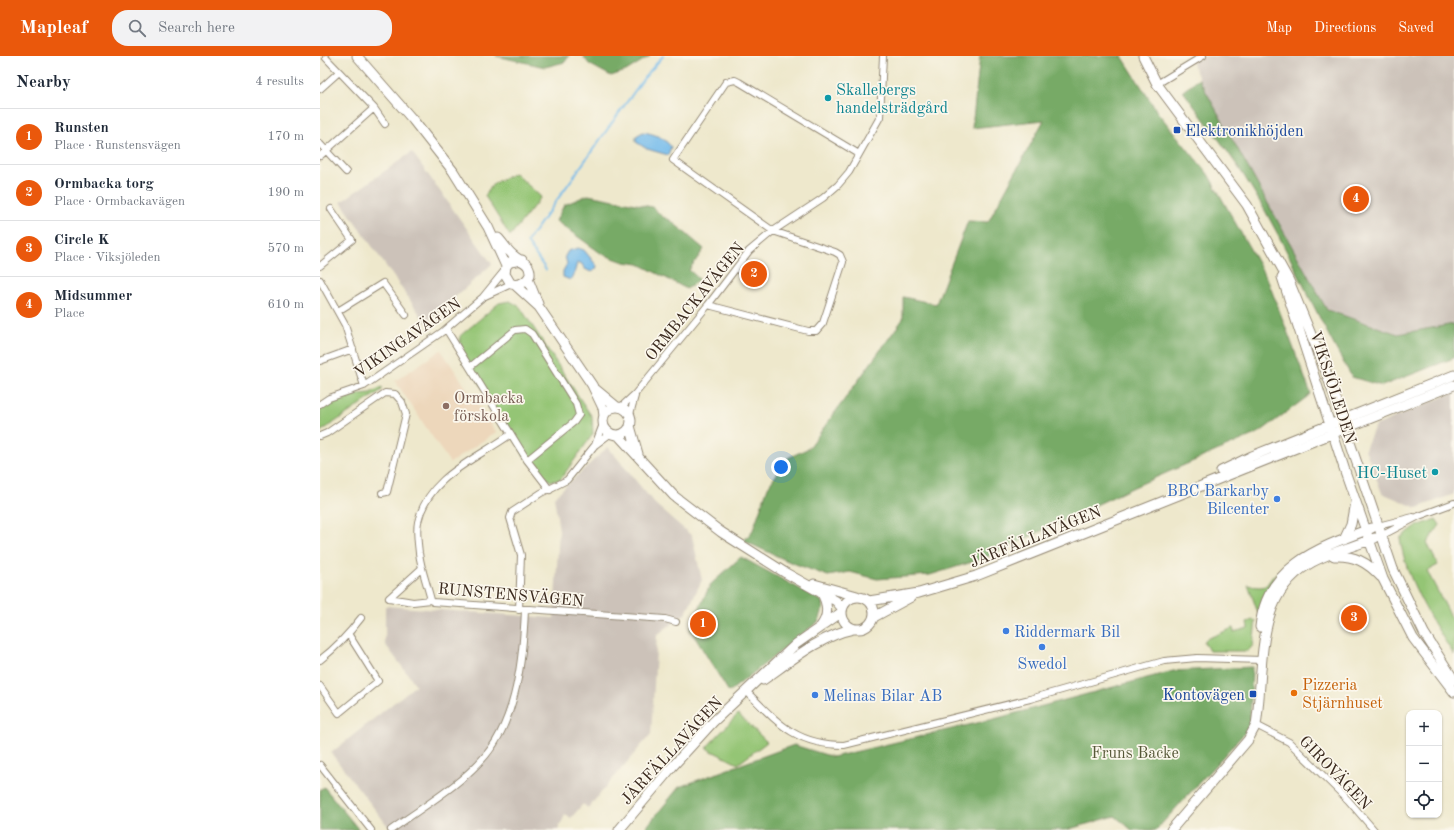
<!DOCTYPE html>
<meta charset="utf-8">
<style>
body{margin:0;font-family:"Old Standard TT",serif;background:#f2f2f3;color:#1f2937}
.controls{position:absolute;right:12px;bottom:12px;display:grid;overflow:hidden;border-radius:8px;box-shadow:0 1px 3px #0004}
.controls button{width:36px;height:36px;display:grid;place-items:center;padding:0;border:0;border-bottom:1px solid #e0e1e3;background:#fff;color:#1f2937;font:20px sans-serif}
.you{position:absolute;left:461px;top:411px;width:14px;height:14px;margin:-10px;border:3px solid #fff;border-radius:50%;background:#1a73e8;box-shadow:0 0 0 6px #1a73e833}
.badge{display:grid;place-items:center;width:26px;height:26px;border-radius:50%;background:#ea580c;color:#fff;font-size:13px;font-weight:700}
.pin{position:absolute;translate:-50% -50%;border:2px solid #fff;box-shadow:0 1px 4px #0006}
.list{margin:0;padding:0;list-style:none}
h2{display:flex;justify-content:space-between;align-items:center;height:52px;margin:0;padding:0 16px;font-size:17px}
h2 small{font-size:13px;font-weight:400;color:#747a83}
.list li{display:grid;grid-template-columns:26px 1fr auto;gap:12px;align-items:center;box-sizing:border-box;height:56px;padding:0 16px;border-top:1px solid #e0e1e3}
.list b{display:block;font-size:15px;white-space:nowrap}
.list p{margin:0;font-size:13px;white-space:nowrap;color:#747a83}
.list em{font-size:13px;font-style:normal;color:#747a83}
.icon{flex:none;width:22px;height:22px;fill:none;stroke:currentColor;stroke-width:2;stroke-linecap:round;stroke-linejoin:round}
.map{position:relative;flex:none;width:1134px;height:774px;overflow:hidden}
header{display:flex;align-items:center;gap:24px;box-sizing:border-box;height:56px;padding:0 20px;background:#ea580c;color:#fff}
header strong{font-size:19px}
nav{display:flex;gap:22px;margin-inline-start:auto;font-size:14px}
.search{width:280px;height:36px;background:#f2f2f3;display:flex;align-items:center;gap:10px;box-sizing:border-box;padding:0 14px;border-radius:16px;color:#747a83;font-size:15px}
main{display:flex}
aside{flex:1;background:#fff}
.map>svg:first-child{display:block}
</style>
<header>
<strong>Mapleaf</strong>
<div class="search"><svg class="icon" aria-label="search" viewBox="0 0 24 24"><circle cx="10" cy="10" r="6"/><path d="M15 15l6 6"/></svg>Search here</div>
<nav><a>Map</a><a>Directions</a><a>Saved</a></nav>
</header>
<main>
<aside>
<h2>Nearby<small>4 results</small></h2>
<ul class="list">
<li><span class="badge">1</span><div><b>Runsten</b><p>Place · Runstensvägen</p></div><em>170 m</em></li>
<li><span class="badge">2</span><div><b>Ormbacka torg</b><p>Place · Ormbackavägen</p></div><em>190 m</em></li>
<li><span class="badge">3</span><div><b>Circle K</b><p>Place · Viksjöleden</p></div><em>570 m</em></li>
<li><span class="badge">4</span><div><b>Midsummer</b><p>Place</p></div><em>610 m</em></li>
</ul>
</aside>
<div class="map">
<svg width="1134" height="774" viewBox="0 0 1134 774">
<rect width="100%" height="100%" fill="#fbf7ec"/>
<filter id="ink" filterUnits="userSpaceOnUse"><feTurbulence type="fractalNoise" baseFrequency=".025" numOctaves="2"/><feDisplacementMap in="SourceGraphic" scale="8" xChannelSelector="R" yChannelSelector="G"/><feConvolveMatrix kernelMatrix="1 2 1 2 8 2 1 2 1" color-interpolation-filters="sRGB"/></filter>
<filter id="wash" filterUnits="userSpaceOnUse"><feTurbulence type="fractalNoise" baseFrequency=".012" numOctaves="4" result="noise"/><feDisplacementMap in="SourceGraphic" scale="16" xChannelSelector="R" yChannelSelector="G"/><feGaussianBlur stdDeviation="0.9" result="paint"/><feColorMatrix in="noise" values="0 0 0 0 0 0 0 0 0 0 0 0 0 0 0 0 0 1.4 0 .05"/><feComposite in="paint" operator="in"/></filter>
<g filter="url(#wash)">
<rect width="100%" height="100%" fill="#eee8cc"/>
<!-- built -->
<path fill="#edd7bb" d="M 121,294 L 176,376 L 130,407 L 75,325 Z"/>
<!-- industrial -->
<path fill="#ccc2b9" d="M 870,0 L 1134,0 L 1134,268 L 1078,278 L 1007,254 L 879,23 Z
M 92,96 L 172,208 L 106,267 L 21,146 Z
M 1134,336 L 1134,438 L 1097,452 L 1062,437 L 1045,393 L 1055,370 Z
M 288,391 L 335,448 L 372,480 L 382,524 L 366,557 L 337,579 L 331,678 L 268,752 L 263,748 L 251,762 L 245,759 L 238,774 L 71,774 L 11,697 L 96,629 L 65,588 L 65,550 L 234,562 L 239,474 L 234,441 Z"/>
<!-- green -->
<path fill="#94c575" stroke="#68784a" d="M 195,117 L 221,141 L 190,180 L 165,140 L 173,128 Z
M 190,245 L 200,251 L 272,361 L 273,378 L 240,424 L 230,425 L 207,404 L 150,311 L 140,288 L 140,280 L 179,247 Z
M 62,331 L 62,334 L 0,376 L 0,350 L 38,338 L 50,337 Z
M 1116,463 L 1120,469 L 1107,487 L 1118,509 L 1107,515 L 1134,566 L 1134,599 C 1111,563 1086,525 1080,482 L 1095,471 Z
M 958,516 L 948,532 L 938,557 L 928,529 C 952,535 944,526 958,516 Z
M 933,564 L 936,565 L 933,589 L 928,595 L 889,595 L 884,586 L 886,583 L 913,572 L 914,576 L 928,572 L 927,566 Z
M 418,658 L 447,686 L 418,708 L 386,692 Z"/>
<!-- forest -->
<path fill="#7a6" stroke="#596a42" d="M 176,0 L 249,0 L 245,6 L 225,11 Z
M 263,0 L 330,0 L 306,15 L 291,20 L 269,8 Z
M 660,0 L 802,0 L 838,57 L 888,118 L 948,225 L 991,338 L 940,376 L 814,431 L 662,503 L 610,519 L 557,523 L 530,516 L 508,520 L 470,506 L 424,485 L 433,474 L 448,431 L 468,402 L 489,392 L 583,263 L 583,241 L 616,248 L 648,165 L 668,166 L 724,64 L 652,72 Z
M 879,23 L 1007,254 L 1078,278 L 1134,268 L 1134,302 L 1062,330 L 1032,321 C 995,260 969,192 931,131 C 911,98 886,67 863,35 Z
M 268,139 L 332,151 L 343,161 L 350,164 L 384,193 L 369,214 L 379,223 L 367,233 L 319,208 L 304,206 L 282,198 L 236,165 L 244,149 Z
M 421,501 L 502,545 L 503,553 L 499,565 L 409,636 L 370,573 L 390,529 Z
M 932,611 L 930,671 L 836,774 L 812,774 L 795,760 L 746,774 L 324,774 L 359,731 L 474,689 L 513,701 L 674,663 L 853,615 Z
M 4,731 L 39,774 L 0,774 L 0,734 Z"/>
<!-- water -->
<path fill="#74bbeb" stroke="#587284" d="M 323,76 C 335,78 344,81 351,91 L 348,99 L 327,93 L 316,86 L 316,80 Z
M 258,192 L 264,194 L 277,210 L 276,213 L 271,216 L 265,213 L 261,207 L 257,207 L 254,218 L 250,224 L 243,221 L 243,215 L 247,208 L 245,200 L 248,195 Z"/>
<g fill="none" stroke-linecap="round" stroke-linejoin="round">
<!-- stream -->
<path stroke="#74bbeb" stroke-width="2" d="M 226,214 L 207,186 L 324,22 L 343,0"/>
</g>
</g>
<g filter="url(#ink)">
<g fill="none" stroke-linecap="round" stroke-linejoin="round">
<!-- street casing -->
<g stroke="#948975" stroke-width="8">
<path id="street" d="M 6,2 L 54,52 L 65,68
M 837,28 L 883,0
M 0,33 L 19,16
M 0,88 L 26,116
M 0,100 L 54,52
M 0,210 L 32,184 L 11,153
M 0,224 L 25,269 L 44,330
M 165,240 L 191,228
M 388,249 L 488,275 L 496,275 L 503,267 L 523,206 L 520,199 L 515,196 L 453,175 L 353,104 L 406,26 L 415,24 L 419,26 L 539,98
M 18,255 L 63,227 L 86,259
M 126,273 L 207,404 L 230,434
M 0,305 L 33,293
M 150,311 L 195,274 L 205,273 L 212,278 L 256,348 L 259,359 L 254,366 L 207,404
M 0,348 L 9,342 L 44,330 L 122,276 L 163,241 L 185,214
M 301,351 L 315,338 L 388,249 L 429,195 L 453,175 L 503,142 L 518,129 L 529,116 L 560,61 L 563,0
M 310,358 L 315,340
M 0,380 L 7,377 L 65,337 L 75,338 L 82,346 L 86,358 L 67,436 L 62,437
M 275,389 L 283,368
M 1058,470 L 1093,461
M 1061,480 L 1099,460 L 1134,447
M 69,542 L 93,546 L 111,544 L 113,546 L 345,563 L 356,566
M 69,542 L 102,512
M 111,544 C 107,528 101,513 99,497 C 98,487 96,475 98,466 C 108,420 157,403 191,378
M 199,554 L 201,499 L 190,462 L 192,456 L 221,437 L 247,424 L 275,389 L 291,377
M 0,604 C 17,591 28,579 41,562
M 0,630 L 19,657 L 58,625 L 29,579
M 427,636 C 458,667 476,689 524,689 L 710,643 L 844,605 L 877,602 L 942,604
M 936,669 L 969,686 L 1028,744 L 1054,774
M 0,709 L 51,774
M 71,774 C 102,751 141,729 166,699 C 197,662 203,600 205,554"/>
</g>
<!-- secondary casing -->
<g stroke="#948975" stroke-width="11">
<path id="secondary" d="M 37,0 L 93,64 L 133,115 L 168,171 L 186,210
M 823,0 L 837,28 L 927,149 L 969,225 L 1004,310 L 1073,513 L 1104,577 L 1134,624
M 178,182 C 183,187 187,194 193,199 C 200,206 211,206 210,219 C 206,227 200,230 191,228 L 185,218 L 186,210 L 190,206 L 202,204
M 962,221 L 1026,418 L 1063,523 L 1093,582 L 1134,636
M 208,223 L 218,248
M 195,229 L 219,251 L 272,329 L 283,352 L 284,360
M 274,332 L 297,351
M283 365a14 14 0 1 1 28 0a14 14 0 1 1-28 0Z
M 310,370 L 318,398
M 298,379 L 354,440 L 401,476 L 464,516 L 516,545 L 522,552
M 901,415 L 932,400 L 1134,319
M 1024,483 L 1031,468 L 1035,446
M 1014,500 C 1034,499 1047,506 1061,521
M 494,528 L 537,540
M522 557a16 16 0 1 1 32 0a16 16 0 1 1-32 0Z
M 549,545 L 599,537 L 656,520 L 1134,329
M 554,561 L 591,541
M 501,570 C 509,560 508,547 501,536
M 940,571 C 946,509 1001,491 1052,472
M 443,624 C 469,606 502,579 533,573
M 299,774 L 352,711 L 393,666 L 476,588 L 522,556
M 851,774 L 928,684 L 936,669 C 945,614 933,540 989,508 C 1009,496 1033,491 1055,482"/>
</g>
<!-- street -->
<use href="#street" stroke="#fff" stroke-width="6"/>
<!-- secondary -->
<use href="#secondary" stroke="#fff" stroke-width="9"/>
</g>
</g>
<!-- markers -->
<g fill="#0f9aa8" stroke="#fbf7ec" stroke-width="1.5">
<circle cx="508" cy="42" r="4"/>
<circle cx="1115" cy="416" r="4"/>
</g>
<g fill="#1a4fb4" stroke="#fbf7ec" stroke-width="1.5">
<rect x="853" y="70" width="8" height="8" rx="2"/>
<rect x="929" y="634" width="8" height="8" rx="2"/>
</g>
<circle fill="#8d6e63" stroke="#fbf7ec" stroke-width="1.5" cx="126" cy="350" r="4"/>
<g fill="#3f7fe0" stroke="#fbf7ec" stroke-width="1.5">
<circle cx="957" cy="443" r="4"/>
<circle cx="686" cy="575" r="4"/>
<circle cx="722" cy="591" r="4"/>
<circle cx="495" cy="639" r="4"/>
</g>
<circle fill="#e8710a" stroke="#fbf7ec" stroke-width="1.5" cx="974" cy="637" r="4"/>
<g text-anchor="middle" stroke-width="3.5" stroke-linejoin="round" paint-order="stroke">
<!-- culture labels -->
<g font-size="16" fill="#0d838f" stroke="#fbf7ec" text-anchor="start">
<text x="516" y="39">Skallebergs<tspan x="516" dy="18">handelsträdgård</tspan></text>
<text x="1107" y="422" text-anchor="end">HC-Huset</text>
</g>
<!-- transit labels -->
<g font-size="16" fill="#164399" stroke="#fbf7ec" text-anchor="start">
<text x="865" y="80">Elektronikhöjden</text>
<text x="925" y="644" text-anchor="end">Kontovägen</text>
</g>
<!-- street labels -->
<g font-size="16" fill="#3b2a1e" stroke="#fbf7ec">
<text transform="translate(374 245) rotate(-51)" y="6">ORMBACKAVÄGEN</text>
<text transform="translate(87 281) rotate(-35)" y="6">VIKINGAVÄGEN</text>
<text transform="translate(1014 331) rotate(72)" y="6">VIKSJÖLEDEN</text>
<text transform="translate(715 480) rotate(-22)" y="6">JÄRFÄLLAVÄGEN</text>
<text transform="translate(191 538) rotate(5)" y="6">RUNSTENSVÄGEN</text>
<text transform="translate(351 694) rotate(-47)" y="6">JÄRFÄLLAVÄGEN</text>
<text transform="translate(1016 716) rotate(46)" y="6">GIROVÄGEN</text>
</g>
<!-- education labels -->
<g font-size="16" fill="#785e54" stroke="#fbf7ec" text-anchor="start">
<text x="134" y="347">Ormbacka<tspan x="134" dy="18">förskola</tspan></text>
</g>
<!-- shop labels -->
<g font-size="16" fill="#366cbe" stroke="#fbf7ec" text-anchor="start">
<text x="949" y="440" text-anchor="end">BBC Barkarby<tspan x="949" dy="18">Bilcenter</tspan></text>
<text x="694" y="581">Riddermark Bil</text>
<text x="722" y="613" text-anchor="middle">Swedol</text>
<text x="503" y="645">Melinas Bilar AB</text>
</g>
<!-- food labels -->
<g font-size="16" fill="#c56008" stroke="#fbf7ec" text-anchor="start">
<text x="982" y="634">Pizzeria<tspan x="982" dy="18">Stjärnhuset</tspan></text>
</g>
<!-- park labels -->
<g font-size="16" fill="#565838" stroke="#fbf7ec">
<text x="815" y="702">Fruns Backe</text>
</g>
</g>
</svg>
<div class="controls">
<button>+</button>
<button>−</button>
<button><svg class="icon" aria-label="locate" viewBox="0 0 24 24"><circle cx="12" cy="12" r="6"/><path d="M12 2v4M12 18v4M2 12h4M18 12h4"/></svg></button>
</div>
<div class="you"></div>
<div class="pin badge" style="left:383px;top:568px">1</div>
<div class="pin badge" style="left:434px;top:218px">2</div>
<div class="pin badge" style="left:1034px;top:562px">3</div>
<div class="pin badge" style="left:1036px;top:143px">4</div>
</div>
</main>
